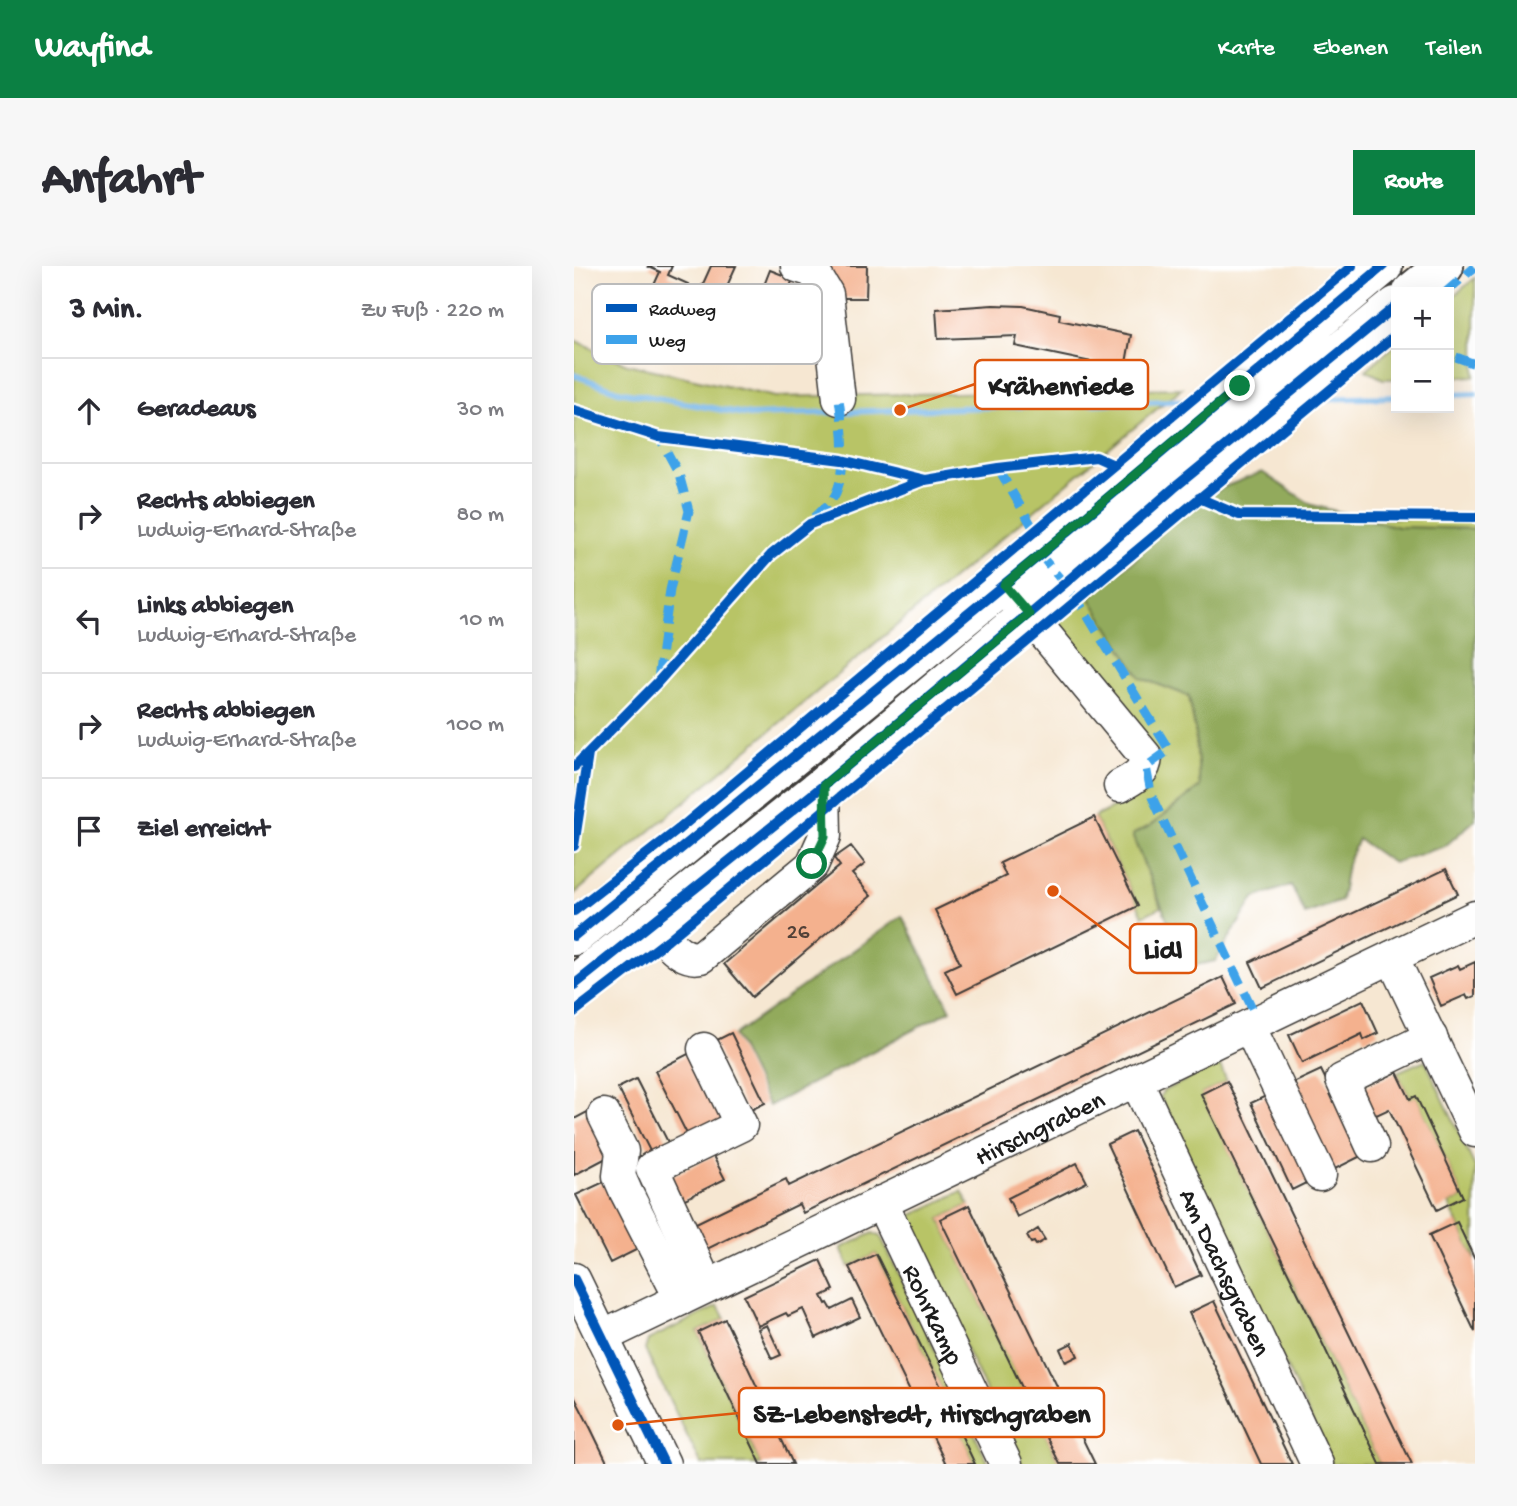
<!DOCTYPE html>
<html lang="de">
<meta charset="utf-8">
<style>
body{margin:0;font-family:"Gochi Hand",sans-serif;background:#f7f7f7;color:#2b2b33}
.controls{position:absolute;right:21px;top:21px;display:grid;overflow:hidden;border-radius:0px;box-shadow:0 7px 28px #0002}
.controls button{width:63px;height:63px;display:grid;place-items:center;padding:0;border:0;border-bottom:2px solid #e1e1e2;background:#fff;color:#2b2b33;font:35px sans-serif}
.stop{position:absolute;width:21px;height:21px;margin:-16px;border:5px solid #0b8043;border-radius:50%;background:#fff}
.stop.end{background:#0b8043;border-color:#fff;box-shadow:0 2px 7px #0008}
.list{margin:0;padding:0;list-style:none}
h2{display:flex;justify-content:space-between;align-items:center;height:91px;margin:0;padding:0 28px;font-size:30px}
h2 small{font-size:23px;font-weight:400;color:#7c7c81}
.list li{display:grid;grid-template-columns:46px 1fr auto;gap:21px;align-items:center;box-sizing:border-box;height:105px;padding:0 28px;border-top:2px solid #e1e1e2}
.list b{display:block;font-size:26px;white-space:nowrap}
.list p{margin:0;font-size:23px;white-space:nowrap;color:#7c7c81}
.list em{font-size:23px;font-style:normal;color:#7c7c81}
.icon{flex:none;width:38px;height:38px;fill:none;stroke:currentColor;stroke-width:2;stroke-linecap:round;stroke-linejoin:round}
.map{position:relative;flex:none;width:901px;height:1198px;overflow:hidden;border-radius:0px}
header{display:flex;align-items:center;gap:42px;box-sizing:border-box;height:98px;padding:0 35px;background:#0b8043;color:#fff}
header strong{font-size:33px}
nav{display:flex;gap:38px;margin-inline-start:auto;font-size:24px}
.intro{display:flex;align-items:center;justify-content:space-between;box-sizing:border-box;height:168px;padding:0 42px}
h1{margin:0;font-size:49px}
.button{padding:18px 32px;border-radius:0px;background:#0b8043;color:#fff;font-size:24px;font-weight:700}
main{display:flex;gap:42px;padding:0 42px}
aside{flex:1;background:#fff;border-radius:0px;box-shadow:0 7px 28px #0002}
.map>svg:first-child{display:block}
</style>
<header>
<strong>Wayfind</strong>
<nav><a>Karte</a><a>Ebenen</a><a>Teilen</a></nav>
</header>
<div class="intro"><h1>Anfahrt</h1><a class="button">Route</a></div>
<main>
<aside>
<h2>3 Min.<small>Zu Fuß · 220 m</small></h2>
<ul class="list">
<li><svg class="icon" aria-label="ahead" viewBox="0 0 24 24"><path d="M12 20V5M6 11l6-6 6 6"/></svg><div><b>Geradeaus</b></div><em>30 m</em></li>
<li><svg class="icon" aria-label="right" viewBox="0 0 24 24"><path d="M7 20v-9h11M14 6l5 5-5 5"/></svg><div><b>Rechts abbiegen</b><p>Ludwig-Erhard-Straße</p></div><em>80 m</em></li>
<li><svg class="icon" aria-label="left" viewBox="0 0 24 24"><path d="M17 20v-9H6M10 6l-5 5 5 5"/></svg><div><b>Links abbiegen</b><p>Ludwig-Erhard-Straße</p></div><em>10 m</em></li>
<li><svg class="icon" aria-label="right" viewBox="0 0 24 24"><path d="M7 20v-9h11M14 6l5 5-5 5"/></svg><div><b>Rechts abbiegen</b><p>Ludwig-Erhard-Straße</p></div><em>100 m</em></li>
<li><svg class="icon" aria-label="arrive" viewBox="0 0 24 24"><path d="M6 21V4h12l-3 4 3 4H6"/></svg><div><b>Ziel erreicht</b></div></li>
</ul>
</aside>
<div class="map">
<svg width="901" height="1198" viewBox="0 0 901 1198">
<rect width="100%" height="100%" fill="#fff"/>
<filter id="ink" filterUnits="userSpaceOnUse"><feTurbulence type="fractalNoise" baseFrequency=".0143" numOctaves="2"/><feDisplacementMap in="SourceGraphic" scale="14" xChannelSelector="R" yChannelSelector="G"/><feConvolveMatrix kernelMatrix="1 2 1 2 8 2 1 2 1" color-interpolation-filters="sRGB"/></filter>
<filter id="wash" filterUnits="userSpaceOnUse"><feTurbulence type="fractalNoise" baseFrequency=".00686" numOctaves="4" result="noise"/><feDisplacementMap in="SourceGraphic" scale="28" xChannelSelector="R" yChannelSelector="G"/><feGaussianBlur stdDeviation="1.57" result="paint"/><feColorMatrix in="noise" values="0 0 0 0 0 0 0 0 0 0 0 0 0 0 0 0 0 1.4 0 .05"/><feComposite in="paint" operator="in"/></filter>
<g filter="url(#wash)">
<rect width="100%" height="100%" fill="#f6e7d2"/>
<!-- green -->
<path fill="#b8c466" stroke="#6a7041" stroke-width="2" d="M 901,12 L 901,110 L 875,111 L 875,34 Z
M 0,74 L 53,98 L 201,131 L 608,122 L 0,628 Z
M 822,78 L 822,113 L 809,113 L 792,104 Z
M 789,252 L 901,252 L 901,263 L 824,261 Z
M 515,331 L 567,412 L 615,430 L 621,463 L 626,521 L 576,560 L 558,569 L 587,641 L 569,650 L 520,551 L 563,530 L 572,491 L 470,366 Z
M 851,794 L 901,901 L 901,994 L 875,938 L 889,931 L 842,831 L 836,833 L 823,806 Z
M 645,798 L 653,815 L 628,828 L 806,1198 L 758,1198 L 586,831 L 589,825 Z
M 388,925 L 395,939 L 366,953 L 486,1198 L 447,1198 L 334,961 L 334,951 Z
M 299,967 L 307,971 L 415,1198 L 401,1198 L 382,1158 L 358,1169 L 344,1142 L 371,1129 L 302,988 L 275,1001 L 267,982 Z
M 144,1040 L 151,1053 L 124,1066 L 187,1198 L 127,1198 L 71,1084 L 74,1074 Z"/>
<!-- forest -->
<path fill="#92aa5b" stroke="#57633c" stroke-width="2" d="M 688,206 L 738,239 L 824,261 L 901,263 L 901,554 L 871,580 L 819,597 L 784,573 L 773,598 L 767,635 L 731,648 L 717,619 L 680,632 L 641,695 L 613,701 L 558,569 L 576,560 L 626,521 L 621,463 L 615,430 L 567,412 L 515,331 L 562,292 L 578,269 L 608,243 L 650,221 Z
M 328,650 L 377,744 L 195,840 L 160,769 Z"/>
<g fill="none" stroke-linecap="round" stroke-linejoin="round">
<!-- stream -->
<path stroke="#75b6ea" stroke-width="6" d="M 0,109 L 44,125 L 176,149 L 628,134
M 875,129 L 901,128
M 733,133 L 822,131"/>
</g>
<g id="blocks">
<!-- building -->
<path fill="#f4b18e" d="M 73,0 L 98,0 L 94,9 L 114,18 L 98,53 L 70,41 L 86,6 Z
M 137,0 L 162,0 L 149,29 L 128,20 Z
M 255,0 L 293,0 L 292,32 L 255,32 Z
M 196,4 L 219,13 L 210,36 L 217,39 L 212,52 L 182,40 Z
M 419,39 L 449,40 L 486,48 L 485,54 L 557,69 L 551,103 L 441,80 L 443,70 L 364,73 L 362,43 Z
M 520,551 L 564,640 L 383,728 L 371,704 L 386,697 L 361,644 L 432,610 L 426,597 Z
M 277,580 L 291,598 L 278,608 L 297,630 L 178,731 L 150,698 L 266,600 L 260,592 Z
M 872,603 L 884,628 L 688,722 L 676,696 Z
M 901,696 L 901,730 L 894,733 L 892,729 L 867,740 L 855,712 L 884,699 L 886,703 Z
M 649,711 L 662,738 L 229,947 L 225,938 L 131,984 L 118,959 L 212,913 L 215,920 Z
M 789,734 L 804,767 L 790,774 L 788,768 L 728,797 L 715,769 Z
M 157,767 L 191,837 L 173,846 L 139,776 Z
M 118,786 L 153,855 L 116,874 L 81,805 Z
M 747,804 L 789,889 L 757,905 L 715,819 Z
M 823,806 L 836,833 L 842,830 L 889,931 L 863,944 L 815,843 L 796,852 L 783,825 Z
M 62,813 L 97,882 L 79,891 L 44,822 Z
M 653,815 L 746,1008 L 838,1198 L 806,1198 L 744,1068 L 627,828 Z
M 694,829 L 736,915 L 718,924 L 677,837 Z
M 15,845 L 38,889 L 0,909 L 0,853 Z
M 560,865 L 627,1009 L 600,1021 L 533,878 Z
M 139,890 L 151,913 L 103,937 L 91,914 Z
M 503,897 L 513,916 L 443,951 L 434,932 Z
M 34,914 L 68,981 L 36,997 L 2,929 Z
M 395,939 L 418,987 L 521,1198 L 486,1198 L 459,1144 L 366,953 Z
M 883,956 L 901,994 L 901,1066 L 855,969 Z
M 464,963 L 471,974 L 462,979 L 460,976 L 457,977 L 453,970 Z
M 302,988 L 371,1129 L 344,1142 L 275,1001 Z
M 246,994 L 260,1024 L 248,1030 L 252,1038 L 254,1037 L 258,1044 L 278,1034 L 286,1051 L 242,1072 L 229,1043 L 214,1050 L 212,1047 L 184,1060 L 170,1030 Z
M 640,1035 L 704,1169 L 718,1198 L 687,1198 L 658,1136 L 615,1047 Z
M 151,1053 L 193,1142 L 219,1198 L 187,1198 L 124,1066 Z
M 193,1059 L 207,1089 L 198,1093 L 184,1063 Z
M 498,1077 L 504,1090 L 492,1096 L 486,1083 Z
M 0,1130 L 17,1163 L 34,1198 L 0,1198 Z
M 382,1158 L 401,1198 L 372,1198 L 358,1169 Z"/>
</g>
</g>
<g filter="url(#ink)">
<use href="#blocks" fill-opacity="0" stroke="#3d3a37" stroke-width="2"/>
<g fill="none" stroke-linecap="round" stroke-linejoin="round">
<!-- minor casing -->
<g stroke="#3d3a37" stroke-width="35">
<g id="minor">
<path d="M 223,0 L 239,5 L 253,28 L 265,133"/>
<path d="M 440,331 L 572,491 C 571,508 559,512 546,520"/>
<path d="M 74,659 C 92,670 105,696 127,691 L 238,599 L 251,570 L 250,519"/>
<path d="M 818,691 L 901,865"/>
<path d="M 675,760 L 746,909"/>
<path d="M 130,783 L 167,859 L 78,902 L 133,1020"/>
<path id="s1" d="M 562,814 L 743,1198"/>
<path d="M 30,849 L 48,885 L 45,910 L 52,926 L 107,1033"/>
<path d="M 798,880 L 768,814 L 857,771"/>
<path id="s2" d="M 307,936 L 432,1198"/>
<path d="M 0,1013 L 90,1198"/>
<path id="s3" d="M 28,1071 L 901,651"/>
</g>
</g>
<!-- major casing -->
<g stroke="#3d3a37" stroke-width="42">
<path id="major" d="M 838,26 L 870,0
M 0,670 L 466,289 L 809,0
M 0,719 L 250,519 L 490,318 L 600,222 L 822,40"/>
</g>
<!-- minor -->
<use href="#minor" stroke="#fff" stroke-width="32"/>
<!-- major -->
<use href="#major" stroke="#fff" stroke-width="38"/>
<!-- quiet -->
<path stroke="#3da2ea" stroke-width="9" stroke-dasharray="18 9" stroke-linecap="butt" d="M 872,26 L 901,1
M 882,91 L 901,98
M 424,202 L 461,265
M 240,252 C 247,245 258,236 262,227 C 274,198 269,163 265,133
M 464,286 L 503,333 L 595,484 L 572,501 L 578,531 L 678,742
M 84,413 L 96,324 L 115,245 L 105,208 L 85,171"/>
<!-- cycleway casing -->
<g stroke="#fff" stroke-width="15">
<path id="cycleway" d="M 0,144 L 85,171 L 268,194 L 351,214 L 424,202 L 522,191 L 540,199
M 625,232 L 665,249 L 901,251
M 0,501 L 83,417 L 197,289 L 236,258 L 350,214
M 0,580 L 14,488
M 0,645 L 105,563 L 778,0
M 0,670 L 466,289 L 809,0
M 0,719 L 250,519 L 490,318 L 600,222 L 822,40
M 0,746 L 94,674 L 822,69
M 0,1013 L 90,1198"/>
</g>
<!-- cycleway -->
<use href="#cycleway" stroke="#0057b8" stroke-width="10"/>
</g>
</g>
<g fill="none" stroke-linecap="round" stroke-linejoin="round" filter="url(#ink)">
<!-- route -->
<path stroke="#0b8043" stroke-width="9" d="M 238,598 L 251,570 L 250,519 L 455,348 L 430,319 L 666,120"/>
</g>
<g text-anchor="middle" stroke-width="7" stroke-linejoin="round" paint-order="stroke">
<!-- number labels -->
<g font-size="23" fill="#524138">
<text x="224" y="672">26</text>
</g>
<!-- street labels -->
<g font-size="26" fill="#1c1c1c" stroke="#fff">
<text dy="9" stroke="none"><textPath href="#s3" startOffset="485">Hirschgraben</textPath></text>
<text dy="9" stroke="none"><textPath href="#s1" startOffset="212">Am Dachsgraben</textPath></text>
<text dy="9" stroke="none"><textPath href="#s2" startOffset="124">Rohrkamp</textPath></text>
</g>
</g>
<!-- legend -->
<rect x="18" y="18" width="230" height="80" rx="10" fill="#fff" stroke="#bbb" stroke-width="2"/>
<rect x="32" y="38" width="31" height="8" fill="#0057b8"/>
<rect x="32" y="69" width="31" height="9" fill="#3da2ea"/>
<g font-size="19" fill="#1c1c1c">
<text x="75" y="49">Radweg</text>
<text x="75" y="80">Weg</text>
</g>
<!-- callouts -->
<path fill="none" stroke="#de560d" stroke-width="2.5" d="M326 144L401 118M479 625L556 683M44 1159L165 1147"/>
<g fill="#de560d" stroke="#fff" stroke-width="2.5">
<circle cx="326" cy="144" r="7"/>
<circle cx="479" cy="625" r="7"/>
<circle cx="44" cy="1159" r="7"/>
</g>
<g fill="#fff" stroke="#de560d" stroke-width="2.5">
<rect x="401" y="94" width="173" height="49" rx="7"/>
<rect x="556" y="658" width="66" height="49" rx="7"/>
<rect x="165" y="1122" width="365" height="49" rx="7"/>
</g>
<g font-size="28" text-anchor="middle" font-weight="bold" fill="#1c1c1c">
<text x="487" y="128">Krähenriede</text>
<text x="589" y="692">Lidl</text>
<text x="348" y="1156">SZ-Lebenstedt, Hirschgraben</text>
</g>
</svg>
<div class="controls">
<button>+</button>
<button>−</button>
</div>
<div class="stop" style="left:238px;top:598px"></div>
<div class="stop end" style="left:666px;top:120px"></div>
</div>
</main>
